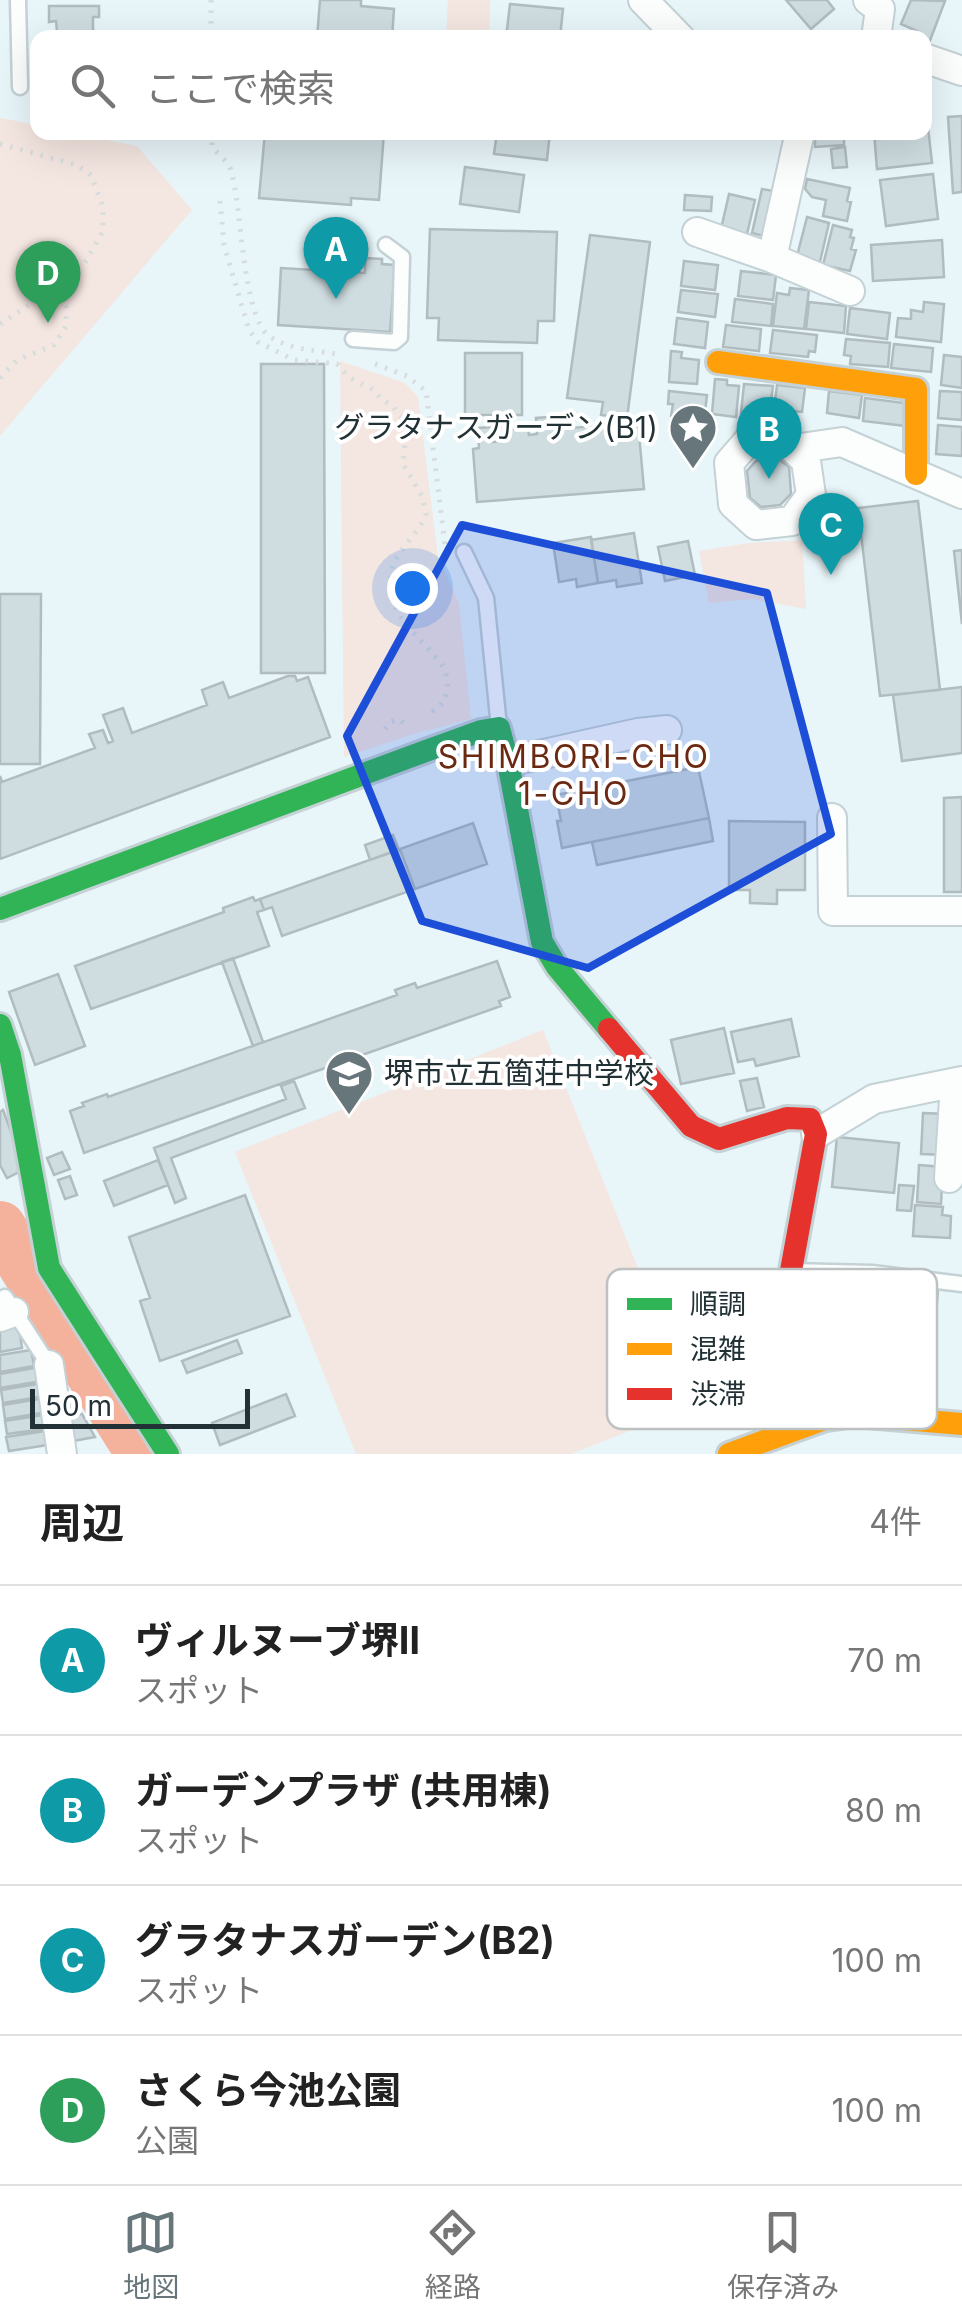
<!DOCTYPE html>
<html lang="ja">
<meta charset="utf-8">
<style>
body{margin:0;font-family:Inter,"Noto Sans JP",sans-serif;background:#f6f6f6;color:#222}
.scale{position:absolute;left:30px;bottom:25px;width:220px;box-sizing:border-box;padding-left:10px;border:5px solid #223135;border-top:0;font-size:28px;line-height:35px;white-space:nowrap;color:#223135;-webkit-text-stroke:8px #fff;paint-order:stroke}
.you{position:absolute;left:412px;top:588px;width:35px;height:35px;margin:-25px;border:8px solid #fff;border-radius:50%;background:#1a73e8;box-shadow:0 0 0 15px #1a73e833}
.badge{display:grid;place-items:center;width:65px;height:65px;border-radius:50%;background:#67767a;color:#fff;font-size:32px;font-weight:700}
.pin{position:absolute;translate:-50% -82px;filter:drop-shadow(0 2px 5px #0008)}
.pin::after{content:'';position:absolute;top:52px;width:35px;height:30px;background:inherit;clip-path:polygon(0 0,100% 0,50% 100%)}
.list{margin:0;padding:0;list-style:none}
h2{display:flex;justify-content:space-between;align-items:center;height:130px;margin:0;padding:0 40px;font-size:42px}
h2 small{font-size:32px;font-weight:400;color:#767676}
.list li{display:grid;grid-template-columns:65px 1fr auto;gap:30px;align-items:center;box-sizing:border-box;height:150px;padding:0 40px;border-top:2px solid #e0e0e0}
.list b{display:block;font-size:38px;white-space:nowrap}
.list p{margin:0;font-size:32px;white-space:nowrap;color:#767676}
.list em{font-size:32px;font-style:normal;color:#767676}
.icon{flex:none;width:55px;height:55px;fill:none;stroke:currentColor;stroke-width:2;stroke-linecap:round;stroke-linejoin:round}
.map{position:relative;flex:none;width:962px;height:1454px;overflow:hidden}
.search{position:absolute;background:#fff;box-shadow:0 10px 40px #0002;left:30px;right:30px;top:30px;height:110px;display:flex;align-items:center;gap:25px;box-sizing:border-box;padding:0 35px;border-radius:20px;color:#767676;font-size:38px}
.sheet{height:730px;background:#fff}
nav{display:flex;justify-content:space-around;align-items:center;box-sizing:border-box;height:140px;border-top:2px solid #e0e0e0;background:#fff;font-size:28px;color:#767676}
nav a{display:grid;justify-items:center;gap:5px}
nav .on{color:#67767a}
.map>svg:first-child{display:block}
</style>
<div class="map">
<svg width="962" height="1454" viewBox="0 0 962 1454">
<rect width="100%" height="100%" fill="#e8f5f9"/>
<!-- green -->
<path fill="#f4e6e1" d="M 448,0 L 490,0 L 489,37 L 446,37 Z
M 0,118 L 37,125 L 38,132 L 71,133 L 137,146 L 192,210 L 0,436 Z
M 340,361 L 405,383 L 418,397 L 438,557 L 459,604 L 471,719 L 417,733 L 344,757 Z
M 802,540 L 806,609 L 753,599 L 709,603 L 699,551 L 749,543 Z
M 543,1030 L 693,1406 L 571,1454 L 356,1454 L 235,1152 Z"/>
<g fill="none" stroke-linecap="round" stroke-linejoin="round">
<!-- river -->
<path stroke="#f4b29d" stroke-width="52" d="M 0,1227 L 142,1454"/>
</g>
<!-- building -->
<path fill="#cfdde0" stroke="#b0bcc0" stroke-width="2.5" d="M 320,0 L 361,0 L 361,6 L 394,9 L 392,38 L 317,38 Z
M 786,0 L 827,0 L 834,9 L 811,29 Z
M 911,0 L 945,1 L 929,43 L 924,41 L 924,38 L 915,37 L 917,31 L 901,24 Z
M 510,4 L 563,9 L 560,38 L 506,38 Z
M 49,6 L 99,6 L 99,17 L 93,17 L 93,31 L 57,32 L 56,21 L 49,22 Z
M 962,116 L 962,192 L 953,193 L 948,117 Z
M 924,118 L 927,118 L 932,163 L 877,169 L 874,132 L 924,132 Z
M 265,132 L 384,132 L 379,200 L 351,198 L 351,205 L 259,198 Z
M 497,132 L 550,132 L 547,160 L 494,154 Z
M 815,132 L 844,132 L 844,145 L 815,147 Z
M 845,147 L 847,167 L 833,168 L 831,149 Z
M 465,167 L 524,175 L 519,212 L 460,204 Z
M 933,174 L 938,219 L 886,226 L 880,180 Z
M 807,179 L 850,188 L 847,201 L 851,202 L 847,221 L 823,216 L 826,200 L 812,197 L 805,189 Z
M 762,189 L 779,192 L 768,237 L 752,233 Z
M 729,194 L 755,200 L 747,234 L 721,229 Z
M 685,195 L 712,197 L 711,211 L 684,210 Z
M 807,217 L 829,223 L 819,266 L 796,260 Z
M 833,225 L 852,230 L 850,237 L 854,238 L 851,249 L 856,250 L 850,271 L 823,265 Z
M 430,229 L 557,232 L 554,321 L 538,321 L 537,343 L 438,340 L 439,318 L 427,318 Z
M 590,235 L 650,242 L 627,418 L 601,415 L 603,402 L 567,398 Z
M 942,240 L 944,277 L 873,281 L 871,245 Z
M 365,258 L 382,259 L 382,264 L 395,265 L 390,332 L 278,325 L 281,268 L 365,273 Z
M 684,261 L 718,265 L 715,290 L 681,286 Z
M 741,271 L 776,275 L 773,300 L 738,296 Z
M 790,288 L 809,290 L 804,329 L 773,326 L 777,293 L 789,295 Z
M 681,290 L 718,294 L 715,317 L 678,312 Z
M 735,299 L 773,304 L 771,326 L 732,322 Z
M 809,302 L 846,306 L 844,333 L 806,329 Z
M 924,302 L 944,304 L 941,342 L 896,337 L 898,318 L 911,319 L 911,310 L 923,312 Z
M 850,308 L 890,313 L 887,339 L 847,334 Z
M 677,318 L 708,322 L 705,348 L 674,344 Z
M 726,325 L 761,329 L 759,351 L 723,347 Z
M 773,330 L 817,335 L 815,352 L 809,351 L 808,357 L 770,353 Z
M 846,339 L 890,343 L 888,367 L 850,364 L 851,356 L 844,355 Z
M 894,344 L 933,348 L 931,372 L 891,368 Z
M 671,351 L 682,352 L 681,358 L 699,360 L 697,384 L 669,382 Z
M 465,353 L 522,353 L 522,415 L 465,415 Z
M 944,355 L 962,357 L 962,388 L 941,385 Z
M 261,364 L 324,364 L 325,673 L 261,673 Z
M 715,379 L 727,380 L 727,385 L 739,386 L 736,417 L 712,414 Z
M 744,384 L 773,386 L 769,416 L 741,413 Z
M 777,385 L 805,388 L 802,412 L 774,409 Z
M 669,391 L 707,395 L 704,420 L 671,416 L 673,404 L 668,404 Z
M 829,391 L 862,395 L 859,418 L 827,413 Z
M 940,391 L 962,392 L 962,420 L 938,418 Z
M 865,398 L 904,403 L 906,426 L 863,421 Z
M 548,417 L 549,425 L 571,423 L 571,428 L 638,423 L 644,489 L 477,502 L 473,449 L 479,448 L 478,428 L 492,427 L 493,442 L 505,441 L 504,430 L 528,428 L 529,435 L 537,434 L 536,418 Z
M 938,425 L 962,427 L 962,456 L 936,454 Z
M 777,458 L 789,467 L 791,494 L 780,505 L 761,507 L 750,498 L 747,471 L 756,461 Z
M 918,501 L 940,690 L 880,696 L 858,508 Z
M 634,533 L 642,583 L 617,587 L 616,580 L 598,583 L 591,540 Z
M 591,537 L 598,583 L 577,587 L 576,579 L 559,582 L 553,543 Z
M 688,541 L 695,575 L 665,581 L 658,547 Z
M 962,550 L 962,624 L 954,551 Z
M 0,594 L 41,594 L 40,764 L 0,764 Z
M 288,676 L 295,676 L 297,681 L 308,677 L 330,737 L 0,859 L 0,776 L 2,782 L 95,748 L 89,734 L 103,730 L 108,743 L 113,741 L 103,715 L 123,708 L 132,733 L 207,705 L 202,690 L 223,682 L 229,698 Z
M 962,687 L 962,753 L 902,761 L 893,695 Z
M 698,767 L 709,818 L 562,848 L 557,821 L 561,821 L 556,795 Z
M 962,797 L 962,892 L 944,892 L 944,798 Z
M 709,818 L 713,841 L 597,865 L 592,842 Z
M 729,821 L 805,822 L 805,890 L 777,890 L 777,904 L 750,903 L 750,890 L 729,890 Z
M 473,823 L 487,864 L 415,889 L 400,849 Z
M 393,835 L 399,850 L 370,860 L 365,845 Z
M 400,849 L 415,889 L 282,936 L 272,907 L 264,910 L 260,899 Z
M 253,897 L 255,901 L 260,899 L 264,910 L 257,912 L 269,946 L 91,1009 L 75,966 L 224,912 L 223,908 Z
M 233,958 L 263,1042 L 253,1046 L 222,962 Z
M 497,961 L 510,997 L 499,1001 L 501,1006 L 84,1153 L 70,1111 L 84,1106 L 82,1103 L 107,1094 L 108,1097 L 397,995 L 395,990 L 415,983 L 417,988 Z
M 58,974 L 85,1046 L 35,1065 L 9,992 Z
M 791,1019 L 799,1056 L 756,1066 L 754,1059 L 738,1062 L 731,1032 Z
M 724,1028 L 734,1073 L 681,1084 L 671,1040 Z
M 757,1078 L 764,1107 L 747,1111 L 740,1081 Z
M 294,1081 L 305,1108 L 171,1158 L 186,1198 L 175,1203 L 154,1148 L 286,1099 L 281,1086 Z
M 3,1110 L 25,1169 L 7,1178 L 0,1165 L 0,1112 Z
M 923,1113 L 948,1114 L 946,1155 L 921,1154 Z
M 837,1137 L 899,1143 L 894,1193 L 832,1187 Z
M 62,1152 L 70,1169 L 54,1175 L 47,1158 Z
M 158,1160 L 168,1185 L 114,1206 L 104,1181 Z
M 919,1165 L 943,1167 L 941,1204 L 917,1202 Z
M 70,1176 L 77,1195 L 65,1199 L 58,1180 Z
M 899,1185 L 914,1186 L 911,1211 L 897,1210 Z
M 245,1195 L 290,1316 L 160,1361 L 140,1301 L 150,1298 L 129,1237 Z
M 915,1205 L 943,1207 L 942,1215 L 951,1216 L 950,1238 L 913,1236 Z
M 909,1289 L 938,1291 L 934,1336 L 905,1334 Z
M 19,1326 L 22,1348 L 0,1352 L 0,1330 Z
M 237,1340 L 242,1353 L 187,1373 L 182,1361 Z
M 31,1350 L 34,1366 L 0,1372 L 0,1355 Z
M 40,1367 L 42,1381 L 0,1388 L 0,1374 Z
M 43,1383 L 45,1396 L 3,1403 L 1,1390 Z
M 286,1394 L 295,1416 L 220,1445 L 212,1423 Z
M 45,1398 L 47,1412 L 5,1419 L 3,1405 Z
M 49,1414 L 51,1428 L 7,1434 L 5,1421 Z
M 82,1414 L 95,1437 L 73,1441 L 69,1417 Z
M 52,1430 L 54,1444 L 9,1451 L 6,1437 Z"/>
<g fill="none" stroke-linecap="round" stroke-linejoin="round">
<!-- lane casing -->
<g stroke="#c4d1d5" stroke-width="19">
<path id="lane" d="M 18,0 L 20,87
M 353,339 L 394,342 L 400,337 L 402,257 L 386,245
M 464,552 L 486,598 L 499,727
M 790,1271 L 872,1273 L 962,1284
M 5,1297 L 49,1365"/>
</g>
<!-- street casing -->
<g stroke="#c4d1d5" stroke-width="32">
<path id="street" d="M 643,0 L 680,38
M 868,0 L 880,9 L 876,38
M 924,58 L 962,71
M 697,232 L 772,258 L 800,132
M 772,258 L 850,291
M 781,437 L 806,461 L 811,495 L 792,521 L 756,525 L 733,504 L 729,463 L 749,440 Z
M 794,449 L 842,442 L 962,494
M 508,762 L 638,733 L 667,730
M 832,818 L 833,911 L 962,911
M 816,1134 L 874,1099 L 962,1081
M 949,1178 L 955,1083
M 0,1317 L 14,1312
M 49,1365 L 62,1454"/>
</g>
<!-- fast casing -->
<g stroke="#c4d1d5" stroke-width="28">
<path id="fast" d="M 0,909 L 423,752 L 481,731 L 499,728 L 508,762 L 542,942 L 557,967 L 609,1029
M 0,1025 L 10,1055 L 49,1268 L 168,1454
M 786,1298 L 825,1419"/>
</g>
<!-- slow casing -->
<g stroke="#c4d1d5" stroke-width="28">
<path id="slow" d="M 718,362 L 916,389 L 916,474
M 729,1454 L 825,1419 L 855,1415 L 962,1424"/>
</g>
<!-- jam casing -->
<g stroke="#c4d1d5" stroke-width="28">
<path id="jam" d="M 609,1029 L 691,1126 L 719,1139 L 787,1118 L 810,1119 L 816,1134 L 786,1298"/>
</g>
<!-- path -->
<path stroke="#d7dcdd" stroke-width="5" stroke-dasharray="2.5 8" stroke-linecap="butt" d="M 211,0 L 211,38
M 212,132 L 212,147 C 218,154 229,162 231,171 C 242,205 242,316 269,336 C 287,349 314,350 336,354
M 0,144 L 77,165 L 91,175 L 103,207 L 103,231 L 84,264 L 47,293 L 0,324
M 220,201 L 224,245 L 249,330 L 258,342 L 294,360 L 337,364 L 350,378 L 374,390 L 382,400 L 392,405 L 407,426 L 403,464 L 422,496 L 426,514 C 418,536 395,550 391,573 C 384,609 411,628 431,652 C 436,658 443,664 445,671 C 449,681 447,691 445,701 L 432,712
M 375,364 L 407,376 L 426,391 L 445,545
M 0,378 L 17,360 L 54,345 L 66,326 L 66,307 L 53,288
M 385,729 L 390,722 L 398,719 L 404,723"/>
<!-- lane -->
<use href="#lane" stroke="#fcfefe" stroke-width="14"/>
<!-- street -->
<use href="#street" stroke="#fcfefe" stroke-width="28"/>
<!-- fast -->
<use href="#fast" stroke="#30b455" stroke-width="22"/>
<!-- slow -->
<use href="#slow" stroke="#ff9f0a" stroke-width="22"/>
<!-- jam -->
<use href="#jam" stroke="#e5322d" stroke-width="22"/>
</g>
<!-- marked area -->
<path fill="#1d4ed8" fill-opacity="0.2" stroke="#1d4ed8" stroke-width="8" stroke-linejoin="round" d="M 462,525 L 767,593 L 831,834 L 588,968 L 422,921 L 347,736 Z"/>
<!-- icons -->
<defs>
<g id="sight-pin" transform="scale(2.5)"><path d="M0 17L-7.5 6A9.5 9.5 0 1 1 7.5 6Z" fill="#67767a" stroke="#fff"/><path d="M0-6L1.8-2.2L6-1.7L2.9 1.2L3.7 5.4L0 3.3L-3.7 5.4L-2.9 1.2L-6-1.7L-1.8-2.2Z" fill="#fff"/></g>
<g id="school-pin" transform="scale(2.5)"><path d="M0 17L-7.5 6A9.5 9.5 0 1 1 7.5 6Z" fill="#67767a" stroke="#fff"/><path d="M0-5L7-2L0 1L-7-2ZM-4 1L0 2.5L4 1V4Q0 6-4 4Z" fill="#fff"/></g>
</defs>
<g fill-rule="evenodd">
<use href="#sight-pin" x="693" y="428"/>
<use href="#school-pin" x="349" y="1074"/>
</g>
<g text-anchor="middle" stroke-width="8" stroke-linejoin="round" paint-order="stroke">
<!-- poi labels -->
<g font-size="30" fill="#223135" stroke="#fff" text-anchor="end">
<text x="658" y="438">グラタナスガーデン(B1)</text>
<text x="384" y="1084" text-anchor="start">堺市立五箇荘中学校</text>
</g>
<!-- neighbourhood labels -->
<g font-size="32" letter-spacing="2.5" fill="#6b2912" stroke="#fff">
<text x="574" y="768">SHIMBORI-CHO<tspan x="574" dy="37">1-CHO</tspan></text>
</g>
</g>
<!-- legend -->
<rect x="607" y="1269" width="330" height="160" rx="15" fill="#fff" stroke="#bdc1c2" stroke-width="2.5"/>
<rect x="627" y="1298" width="45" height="12" fill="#30b455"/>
<rect x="627" y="1343" width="45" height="12" fill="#ff9f0a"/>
<rect x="627" y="1388" width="45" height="12" fill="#e5322d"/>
<g font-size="28" fill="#223135">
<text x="690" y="1314">順調</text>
<text x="690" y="1359">混雑</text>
<text x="690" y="1404">渋滞</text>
</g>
</svg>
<div class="scale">50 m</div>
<div class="you"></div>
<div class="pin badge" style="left:336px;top:299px;background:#0f9aa8">A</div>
<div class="pin badge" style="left:769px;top:479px;background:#0f9aa8">B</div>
<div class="pin badge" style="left:831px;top:575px;background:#0f9aa8">C</div>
<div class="pin badge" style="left:48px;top:323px;background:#2e9e5b">D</div>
<div class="search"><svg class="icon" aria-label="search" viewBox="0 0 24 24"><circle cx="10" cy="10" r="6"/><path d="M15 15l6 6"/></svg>ここで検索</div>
</div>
<section class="sheet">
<h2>周辺<small>4件</small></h2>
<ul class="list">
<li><span class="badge" style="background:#0f9aa8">A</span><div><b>ヴィルヌーブ堺Ⅱ</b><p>スポット</p></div><em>70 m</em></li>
<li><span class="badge" style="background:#0f9aa8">B</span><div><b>ガーデンプラザ (共用棟)</b><p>スポット</p></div><em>80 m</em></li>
<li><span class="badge" style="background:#0f9aa8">C</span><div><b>グラタナスガーデン(B2)</b><p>スポット</p></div><em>100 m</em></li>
<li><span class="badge" style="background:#2e9e5b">D</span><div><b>さくら今池公園</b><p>公園</p></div><em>100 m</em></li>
</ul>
</section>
<nav>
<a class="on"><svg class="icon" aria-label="map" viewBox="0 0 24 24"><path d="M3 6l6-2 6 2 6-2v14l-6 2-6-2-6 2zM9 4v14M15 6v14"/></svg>地図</a>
<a><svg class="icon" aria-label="directions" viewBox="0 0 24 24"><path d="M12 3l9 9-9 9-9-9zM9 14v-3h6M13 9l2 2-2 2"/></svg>経路</a>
<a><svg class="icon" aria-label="saved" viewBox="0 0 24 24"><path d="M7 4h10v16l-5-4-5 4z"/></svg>保存済み</a>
</nav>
